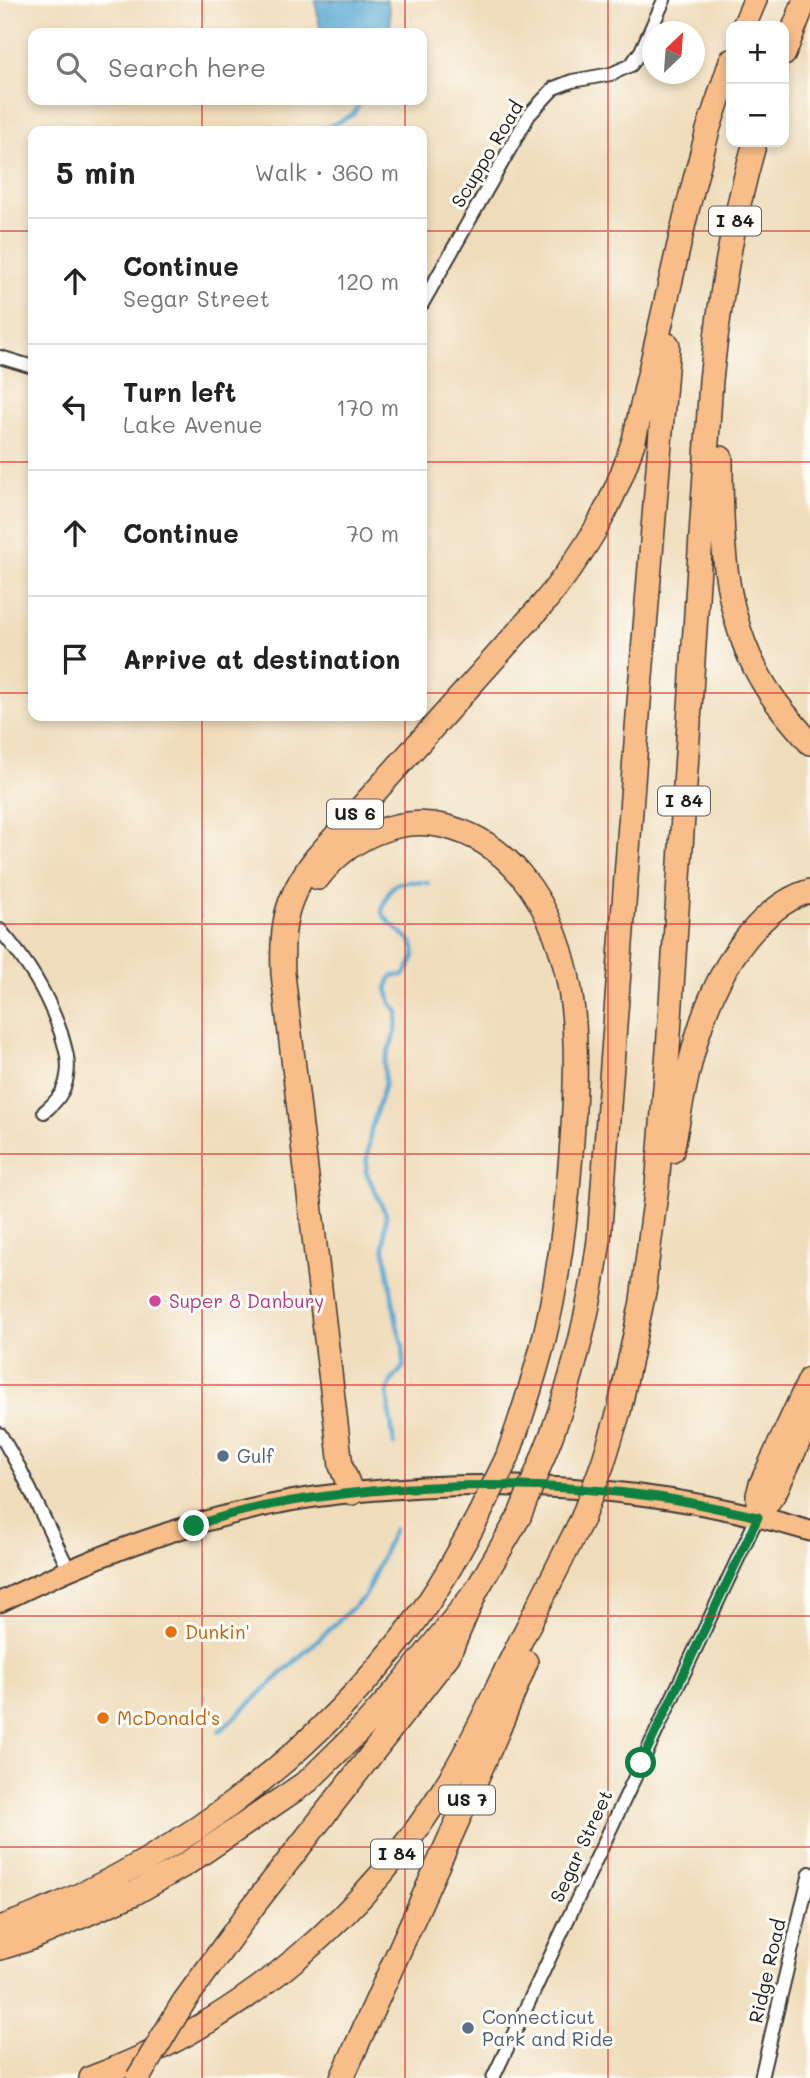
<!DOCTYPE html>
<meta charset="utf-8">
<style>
body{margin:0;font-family:Mali,sans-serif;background:#f2f2f2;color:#222}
.controls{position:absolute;right:21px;top:21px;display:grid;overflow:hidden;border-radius:14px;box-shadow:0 4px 10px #0003}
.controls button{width:63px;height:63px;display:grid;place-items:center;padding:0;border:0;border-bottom:2px solid #e0e0e0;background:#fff;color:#222;font:35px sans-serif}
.compass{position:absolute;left:642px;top:21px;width:63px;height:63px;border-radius:50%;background:#fff;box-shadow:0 4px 10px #0003;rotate:25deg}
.stop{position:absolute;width:21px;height:21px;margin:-16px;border:5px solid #0b8043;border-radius:50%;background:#fff}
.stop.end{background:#0b8043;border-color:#fff;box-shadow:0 2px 7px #0008}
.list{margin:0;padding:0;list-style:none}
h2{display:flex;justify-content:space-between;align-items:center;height:91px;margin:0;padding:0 28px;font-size:30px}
h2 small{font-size:23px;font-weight:400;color:#767676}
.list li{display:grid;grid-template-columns:46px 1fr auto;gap:21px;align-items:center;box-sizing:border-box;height:126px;padding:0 28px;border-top:2px solid #e0e0e0}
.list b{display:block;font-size:26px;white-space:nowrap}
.list p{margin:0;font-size:23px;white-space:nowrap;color:#767676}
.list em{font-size:23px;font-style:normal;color:#767676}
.icon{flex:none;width:38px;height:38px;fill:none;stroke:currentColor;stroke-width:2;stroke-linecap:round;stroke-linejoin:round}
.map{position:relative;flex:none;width:810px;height:2078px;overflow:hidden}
.search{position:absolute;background:#fff;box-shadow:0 4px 10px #0003;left:28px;top:28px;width:399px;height:77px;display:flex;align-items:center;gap:18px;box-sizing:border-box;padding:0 24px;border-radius:14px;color:#767676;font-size:26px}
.panel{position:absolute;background:#fff;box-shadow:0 4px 10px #0003;left:28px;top:126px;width:399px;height:595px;border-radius:14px}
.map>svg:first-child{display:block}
</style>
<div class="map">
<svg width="810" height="2078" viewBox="0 0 810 2078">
<rect width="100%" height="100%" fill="#fdfcf7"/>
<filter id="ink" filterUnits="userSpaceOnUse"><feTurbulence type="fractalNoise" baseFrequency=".0143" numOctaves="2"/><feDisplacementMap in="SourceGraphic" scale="14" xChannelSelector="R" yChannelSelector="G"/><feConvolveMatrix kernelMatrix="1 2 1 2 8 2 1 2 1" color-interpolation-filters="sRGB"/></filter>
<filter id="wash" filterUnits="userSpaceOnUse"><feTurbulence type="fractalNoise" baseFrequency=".00686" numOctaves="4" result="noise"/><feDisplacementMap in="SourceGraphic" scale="28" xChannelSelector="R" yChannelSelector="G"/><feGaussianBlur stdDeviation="1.57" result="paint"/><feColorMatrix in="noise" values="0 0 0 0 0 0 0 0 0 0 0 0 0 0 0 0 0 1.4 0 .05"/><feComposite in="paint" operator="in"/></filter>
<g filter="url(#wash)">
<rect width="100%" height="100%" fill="#efdcba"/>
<!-- water -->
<path fill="#55a6d0" stroke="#386176" stroke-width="2" d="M 315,0 L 386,0 L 389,8 L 391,33 L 321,33 Z"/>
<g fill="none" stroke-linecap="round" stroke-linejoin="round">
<!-- stream -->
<path stroke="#55a6d0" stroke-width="4.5" d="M 320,131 L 354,114 L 360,100
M 394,1445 L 387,1392 L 391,1382 L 404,1366 L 403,1346 L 397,1325 L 384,1246 L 386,1214 L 366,1172 L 367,1157 L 371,1130 L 385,1083 L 384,1063 L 396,1031 L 398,1012 L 391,1003 L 387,988 L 392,976 L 404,975 C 432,937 396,939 382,912 C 390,879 399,880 428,883
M 219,1732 L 365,1596 L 394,1529"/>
</g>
</g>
<g filter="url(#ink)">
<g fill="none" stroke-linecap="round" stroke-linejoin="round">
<!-- minor casing -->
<g stroke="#3c3934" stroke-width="16">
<path id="minor" d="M 422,304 L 529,115 L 554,88 L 572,81 L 611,74 L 631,65 L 641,51 L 664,0
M 0,357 L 33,367
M 0,930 C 29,964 46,991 61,1033 C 65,1047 70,1062 67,1076 C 65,1092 56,1102 44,1112
M 0,1434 L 20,1469 L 69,1570
M 493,2078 L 758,1516
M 761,2078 L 810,1873"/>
</g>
<!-- primary casing -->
<g stroke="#3c3934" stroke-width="23">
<path id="primary" d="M 0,1602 C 91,1557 190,1520 290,1501 C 333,1493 378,1490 422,1487 C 553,1481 684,1493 810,1531"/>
</g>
<!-- motorway casing -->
<g stroke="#3c3934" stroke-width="26">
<path id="motorway" d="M 744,26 L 755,0
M 784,54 L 805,0
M 721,458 C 721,533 722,612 761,679 C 774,702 792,722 810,743
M 318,878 C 346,841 395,815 443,826 C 475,833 500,850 521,875 C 585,953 578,1060 571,1154 C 566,1219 558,1284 542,1347 C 532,1385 520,1421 507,1458
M 672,1151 C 688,1072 699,987 757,926 C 771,911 789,897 810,891
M 642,1300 L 657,1186 L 668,1050 L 711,380 C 720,297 732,222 755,142
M 543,1457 C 571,1388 589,1314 599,1240 L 640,689 L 668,345
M 603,1463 L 619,1411 L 645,1287
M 352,1493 L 341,1466 L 283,974 C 281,925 285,898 316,858 L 543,604 C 587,550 613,506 634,440 L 687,210 L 708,130 L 731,61
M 758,1516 L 758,1495 L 761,1484 L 810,1379
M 758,1516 L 775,1492 L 810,1417
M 0,1928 C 162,1870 305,1765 410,1628 C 437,1593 458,1554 479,1515
M 0,1948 L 32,1938 L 135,1893 L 186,1864 L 308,1781 L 366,1724 L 404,1681 L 476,1591
M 183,2003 L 254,1905 L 448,1656 L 476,1591 L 519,1517
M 91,2078 C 243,2022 370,1913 453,1774 C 473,1741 489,1705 506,1670 C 531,1620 557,1569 582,1519
M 342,2078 L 497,1733 L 526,1662"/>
</g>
<!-- minor -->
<use href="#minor" stroke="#fff" stroke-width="12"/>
<!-- primary -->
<use href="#primary" stroke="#f8bd89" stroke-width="19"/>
<!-- motorway -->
<use href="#motorway" stroke="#f8bd89" stroke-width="23"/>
<!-- motorway-bridge casing -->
<g stroke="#3c3934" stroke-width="26" stroke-linecap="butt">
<path id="motorway-bridge" d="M 479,1515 L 507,1458
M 519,1517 L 543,1457
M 582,1519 L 603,1463
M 138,2078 L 183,2003"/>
</g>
<!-- motorway-bridge -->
<use href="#motorway-bridge" stroke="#f8bd89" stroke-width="23"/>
</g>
</g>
<g fill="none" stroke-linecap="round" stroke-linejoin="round" filter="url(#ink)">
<!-- route -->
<path stroke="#0b8043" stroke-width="9" d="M 194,1526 C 250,1505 312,1497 371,1491 C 467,1482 563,1484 658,1497 C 692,1502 725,1510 758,1517 L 641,1763"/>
</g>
<!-- grid -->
<path fill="none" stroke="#d62828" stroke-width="2" stroke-opacity="0.55" d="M 202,0 L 202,33M 405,0 L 405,33M 608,0 L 608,2078M 202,100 L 202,131M 405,100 L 405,131M 0,231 L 33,231M 422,231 L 810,231M 0,462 L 33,462M 422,462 L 810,462M 0,693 L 33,693M 422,693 L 810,693M 202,716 L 202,2078M 405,716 L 405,2078M 0,924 L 810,924M 0,1154 L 810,1154M 0,1385 L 810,1385M 0,1616 L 810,1616M 0,1847 L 810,1847"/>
<!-- markers -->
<circle fill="#d1479c" stroke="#fdfcf7" stroke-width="2.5" cx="155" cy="1301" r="7"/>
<g fill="#5c6f8a" stroke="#fdfcf7" stroke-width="2.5">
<circle cx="223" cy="1456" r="7"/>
<circle cx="468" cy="2028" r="7"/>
</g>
<g fill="#e8710a" stroke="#fdfcf7" stroke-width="2.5">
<circle cx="171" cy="1632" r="7"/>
<circle cx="103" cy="1718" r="7"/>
</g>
<g text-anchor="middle" stroke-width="6" stroke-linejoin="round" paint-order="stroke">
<!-- shield labels -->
<g fill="#fdfcf7" stroke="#605f5e" stroke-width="2">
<rect x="709" y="206.5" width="52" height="29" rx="5"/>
<rect x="658" y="786.5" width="52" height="29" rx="5"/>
<rect x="327" y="799.5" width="56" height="29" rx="5"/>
<rect x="439" y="1785.5" width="56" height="29" rx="5"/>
<rect x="371" y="1839.5" width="52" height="29" rx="5"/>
</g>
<g font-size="18" font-weight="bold" fill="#1c1c1c">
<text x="735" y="227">I 84</text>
<text x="684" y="807">I 84</text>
<text x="355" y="820">US 6</text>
<text x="467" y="1806">US 7</text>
<text x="397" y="1860">I 84</text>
</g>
<!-- street labels -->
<g font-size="19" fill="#1c1c1c" stroke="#fdfcf7">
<text transform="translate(487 154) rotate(-59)" y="7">Scuppo Road</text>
<text transform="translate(581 1846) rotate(-65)" y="7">Segar Street</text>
<text transform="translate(767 1971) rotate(-77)" y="7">Ridge Road</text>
</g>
<!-- hotel labels -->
<g font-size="19" fill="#b23c85" stroke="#fdfcf7" text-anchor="start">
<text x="169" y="1308">Super 8 Danbury</text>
</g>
<!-- service labels -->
<g font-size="19" fill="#4e5e75" stroke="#fdfcf7" text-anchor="start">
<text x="237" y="1463">Gulf</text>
<text x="482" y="2024">Connecticut<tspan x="482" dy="22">Park and Ride</tspan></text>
</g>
<!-- food labels -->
<g font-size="19" fill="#c56008" stroke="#fdfcf7" text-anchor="start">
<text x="185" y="1639">Dunkin'</text>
<text x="117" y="1725">McDonald's</text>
</g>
</g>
</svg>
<div class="controls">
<button>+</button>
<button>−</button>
</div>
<svg class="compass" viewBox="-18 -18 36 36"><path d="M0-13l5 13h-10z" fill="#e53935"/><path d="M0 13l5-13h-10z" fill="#767676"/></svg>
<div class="stop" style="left:641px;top:1763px"></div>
<div class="stop end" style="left:194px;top:1526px"></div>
<div class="search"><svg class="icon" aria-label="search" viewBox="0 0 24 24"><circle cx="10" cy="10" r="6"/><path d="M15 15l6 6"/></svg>Search here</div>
<section class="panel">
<h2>5 min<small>Walk · 360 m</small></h2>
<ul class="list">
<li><svg class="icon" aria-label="ahead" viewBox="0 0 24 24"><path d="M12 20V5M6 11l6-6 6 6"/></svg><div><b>Continue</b><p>Segar Street</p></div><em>120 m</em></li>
<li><svg class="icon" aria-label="left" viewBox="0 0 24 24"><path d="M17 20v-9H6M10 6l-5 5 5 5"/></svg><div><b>Turn left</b><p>Lake Avenue</p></div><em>170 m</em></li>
<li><svg class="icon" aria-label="ahead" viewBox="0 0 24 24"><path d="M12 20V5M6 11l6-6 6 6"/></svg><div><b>Continue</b></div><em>70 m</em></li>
<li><svg class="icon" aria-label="arrive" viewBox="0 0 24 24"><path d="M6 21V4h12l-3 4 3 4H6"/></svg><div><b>Arrive at destination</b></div></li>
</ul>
</section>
</div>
